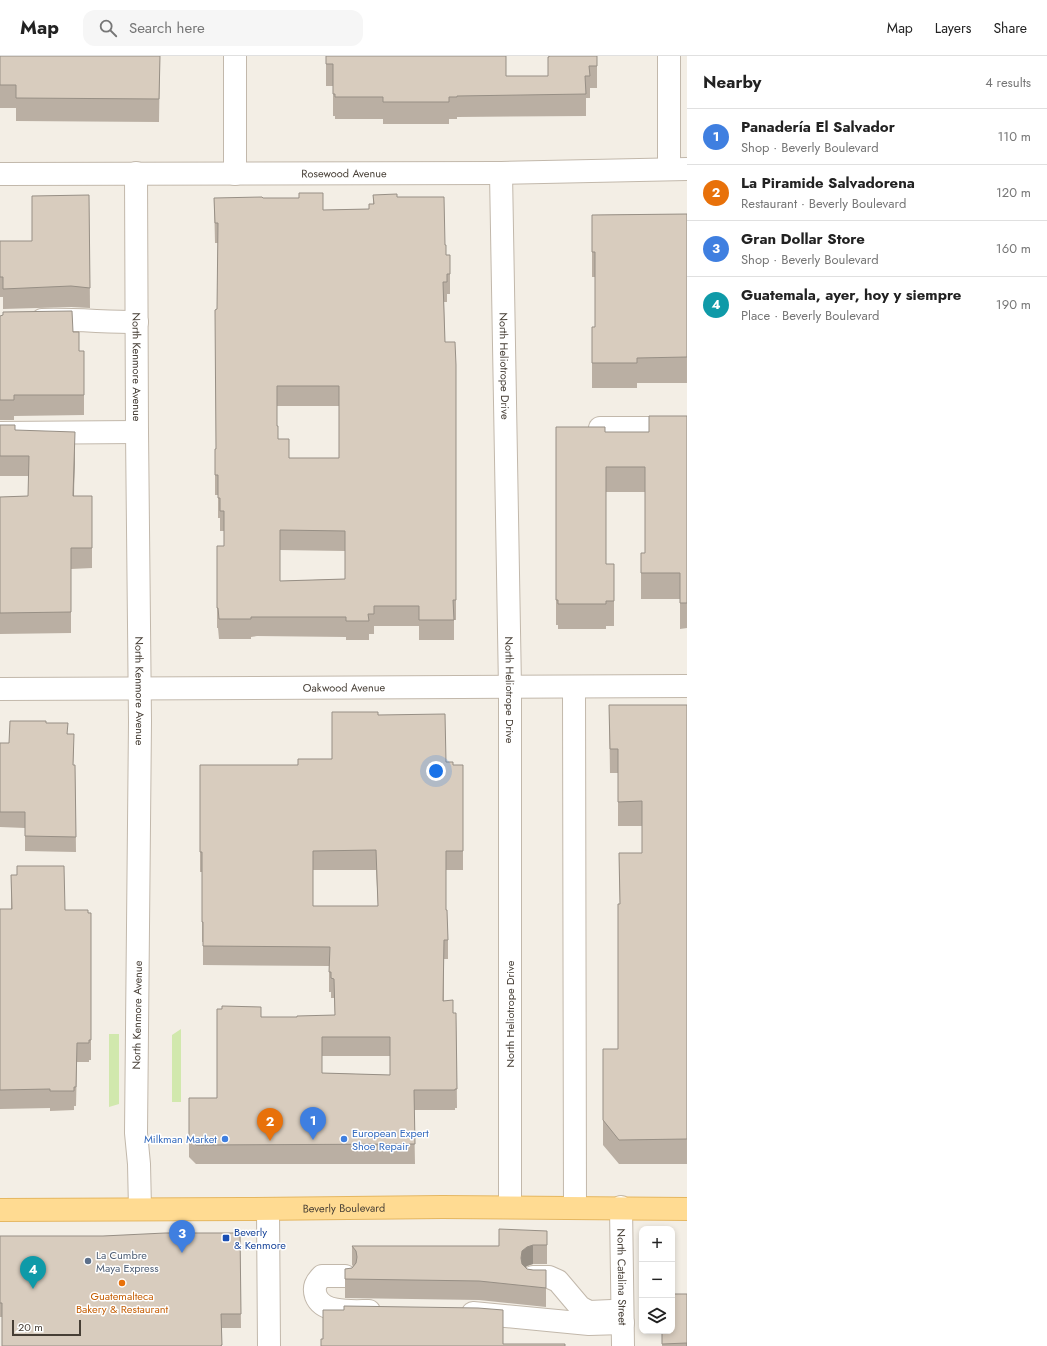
<!DOCTYPE html>
<meta charset="utf-8">
<style>
body{margin:0;font-family:Jost,sans-serif;background:#f6f6f6;color:#222}
.controls{position:absolute;right:12px;bottom:12px;display:grid;overflow:hidden;border-radius:8px;box-shadow:0 2px 6px #0003}
.controls button{width:36px;height:36px;display:grid;place-items:center;padding:0;border:0;border-bottom:1px solid #e0e0e0;background:#fff;color:#222;font:20px sans-serif}
.scale{position:absolute;left:12px;bottom:10px;width:69px;box-sizing:border-box;padding-left:4px;border:2px solid #463e35;border-top:0;font-size:11px;line-height:14px;white-space:nowrap;color:#463e35;-webkit-text-stroke:3px #fff;paint-order:stroke}
.you{position:absolute;left:436px;top:715px;width:14px;height:14px;margin:-10px;border:3px solid #fff;border-radius:50%;background:#1a73e8;box-shadow:0 0 0 6px #1a73e833}
.badge{display:grid;place-items:center;width:26px;height:26px;border-radius:50%;background:#7c3aed;color:#fff;font-size:13px;font-weight:700}
.pin{position:absolute;translate:-50% -33px;filter:drop-shadow(0 1px 2px #0008)}
.pin::after{content:'';position:absolute;top:21px;width:14px;height:12px;background:inherit;clip-path:polygon(0 0,100% 0,50% 100%)}
.list{margin:0;padding:0;list-style:none}
h2{display:flex;justify-content:space-between;align-items:center;height:52px;margin:0;padding:0 16px;font-size:17px}
h2 small{font-size:13px;font-weight:400;color:#767676}
.list li{display:grid;grid-template-columns:26px 1fr auto;gap:12px;align-items:center;box-sizing:border-box;height:56px;padding:0 16px;border-top:1px solid #e0e0e0}
.list b{display:block;font-size:15px;white-space:nowrap}
.list p{margin:0;font-size:13px;white-space:nowrap;color:#767676}
.list em{font-size:13px;font-style:normal;color:#767676}
.icon{flex:none;width:22px;height:22px;fill:none;stroke:currentColor;stroke-width:2;stroke-linecap:round;stroke-linejoin:round}
.map{position:relative;flex:none;width:687px;height:1290px;overflow:hidden}
header{display:flex;align-items:center;gap:24px;box-sizing:border-box;height:56px;padding:0 20px;background:#fff;border-bottom:1px solid #e0e0e0}
header strong{font-size:19px}
nav{display:flex;gap:22px;margin-inline-start:auto;font-size:14px}
.search{width:280px;height:36px;background:#f6f6f6;display:flex;align-items:center;gap:10px;box-sizing:border-box;padding:0 14px;border-radius:12px;color:#767676;font-size:15px}
main{display:flex}
aside{flex:1;background:#fff}
.map>svg:first-child{display:block}
</style>
<header>
<strong>Map</strong>
<div class="search"><svg class="icon" aria-label="search" viewBox="0 0 24 24"><circle cx="10" cy="10" r="6"/><path d="M15 15l6 6"/></svg>Search here</div>
<nav><a>Map</a><a>Layers</a><a>Share</a></nav>
</header>
<main>
<div class="map">
<svg width="687" height="1290" viewBox="0 0 687 1290">
<rect width="100%" height="100%" fill="#f3eee5"/>
<!-- green -->
<path fill="#d1e8ad" d="M 181,973 L 181,1046 L 172,1046 L 172,979 Z
M 109,978 L 119,978 L 119,1048 L 109,1051 Z"/>
<g fill="none" stroke-linecap="round" stroke-linejoin="round">
<!-- minor casing -->
<g stroke="#c2b8ab" stroke-width="24">
<g id="minor">
<path d="M 235,0 L 235,118"/>
<path d="M 669,0 L 669,113"/>
<path id="s1" d="M 136,117 L 137,376 L 140,665 L 136,1077 L 139,1108 L 140,1153"/>
<path id="s2" d="M 501,117 L 510,632 L 510,1151"/>
<path id="s3" d="M 0,118 L 501,117 L 687,113"/>
<path d="M 42,264 C 74,263 105,266 137,266"/>
<path d="M 600,372 L 687,372"/>
<path d="M 0,377 L 137,376"/>
<path d="M 574,632 L 575,1151"/>
<path id="s4" d="M 0,633 L 687,630"/>
<path id="s5" d="M 621,1151 L 623,1290"/>
<path d="M 268,1153 L 269,1290"/>
<path d="M 345,1220 L 322,1220 C 316,1226 313,1231 316,1240 C 323,1258 353,1255 369,1255"/>
<path d="M 533,1221 L 549,1221 L 558,1225 L 580,1251 L 589,1256 L 612,1255"/>
<path d="M 473,1257 L 589,1268 L 623,1267"/>
</g>
</g>
<!-- major casing -->
<g stroke="#e5b761" stroke-width="24">
<g id="major">
<path id="s6" d="M 0,1154 L 244,1153 L 442,1151 L 687,1153"/>
</g>
</g>
<!-- minor -->
<use href="#minor" stroke="#fff" stroke-width="22"/>
<!-- major -->
<use href="#major" stroke="#ffdb92" stroke-width="22"/>
</g>
<!-- wall -->
<path fill="#baafa3" fill-rule="evenodd" d="M 0,0 L 160,0 L 159,66 L 16,65 L 16,52 L 0,52 Z
M 326,0 L 511,0 L 506,0 L 506,20 L 548,20 L 548,1 L 549,1 L 549,0 L 597,0 L 597,32 L 590,32 L 590,42 L 586,42 L 586,60 L 457,61 L 457,63 L 449,63 L 449,68 L 383,68 L 383,63 L 335,63 L 335,60 L 333,60 L 333,30 L 326,30 Z
M 89,139 L 90,252 L 71,251 L 3,253 L 3,241 L 0,241 L 0,185 L 32,185 Z
M 373,139 L 397,141 L 445,189 L 446,199 L 450,199 L 450,238 L 447,238 L 447,246 L 444,246 L 445,286 L 456,309 L 456,564 L 454,564 L 454,584 L 419,584 L 419,570 L 374,570 L 374,578 L 369,578 L 369,584 L 346,584 L 346,581 L 257,580 L 251,581 L 251,583 L 219,583 L 218,572 L 217,572 L 217,490 L 224,490 L 224,475 L 220,475 L 220,462 L 218,462 L 218,439 L 215,439 L 215,393 L 216,393 L 218,187 L 215,187 L 214,142 L 263,142 L 323,154 L 369,153 L 373,148 ZM 277,350 L 339,350 L 339,402 L 289,402 L 278,383 L 277,370 ZM 280,494 L 345,495 L 345,523 L 280,525 Z
M 687,158 L 687,327 L 637,327 L 637,332 L 592,332 L 592,271 L 595,271 L 595,221 L 592,221 L 592,159 Z
M 0,260 L 73,276 L 79,295 L 84,295 L 84,359 L 14,360 L 14,364 L 0,364 Z
M 687,360 L 687,572 L 680,573 L 680,543 L 641,543 L 641,497 L 645,497 L 645,436 L 606,436 L 606,508 L 614,508 L 614,570 L 606,570 L 606,573 L 558,573 L 558,569 L 556,569 L 556,371 L 605,376 L 649,376 Z
M 0,369 L 75,396 L 74,440 L 92,440 L 92,512 L 71,513 L 71,577 L 0,578 L 0,441 L 28,440 L 29,420 L 0,420 Z
M 609,649 L 687,649 L 687,1108 L 619,1108 L 603,1089 L 603,993 L 618,993 L 620,848 L 619,797 L 642,797 L 642,770 L 618,770 L 618,717 L 610,717 Z
M 378,659 L 446,706 L 453,709 L 463,709 L 463,814 L 446,814 L 446,854 L 448,884 L 448,903 L 444,903 L 444,945 L 453,957 L 456,957 L 457,1052 L 455,1052 L 455,1054 L 414,1054 L 415,1108 L 196,1108 L 189,1101 L 189,1042 L 217,1042 L 261,961 L 297,961 L 335,959 L 334,942 L 331,942 L 331,936 L 329,936 L 329,910 L 203,909 L 203,886 L 202,886 L 202,816 L 200,816 L 200,709 L 298,709 L 332,703 ZM 313,814 L 376,814 L 378,850 L 313,850 ZM 322,1000 L 390,1000 L 390,1019 L 322,1017 Z
M 46,667 L 68,678 L 74,693 L 73,709 L 75,709 L 76,796 L 25,795 L 25,772 L 0,771 L 0,687 L 9,687 Z
M 11,819 L 65,854 L 91,857 L 91,1004 L 89,1004 L 89,1006 L 77,1006 L 76,1050 L 74,1050 L 74,1054 L 50,1055 L 50,1052 L 0,1053 L 0,853 L 11,853 Z
M 547,1175 L 547,1208 L 533,1208 L 527,1210 L 526,1211 L 527,1213 L 533,1214 L 546,1214 L 546,1251 L 479,1244 L 345,1242 L 345,1213 L 352,1212 L 353,1210 L 352,1209 L 352,1190 L 499,1190 Z
M 240,1177 L 241,1272 L 222,1272 L 222,1290 L 2,1290 L 2,1261 L 0,1261 L 0,1180 L 103,1180 Z
M 687,1238 L 687,1290 L 662,1290 L 662,1275 Z"/>
<!-- shaded-wall -->
<path fill="#978f85" d="M 75,376 L 75,396 L 73,460 L 73,440 Z
M 533,1189 L 533,1208 L 527,1210 L 522,1214 L 521,1202 L 522,1195 L 527,1191 Z"/>
<!-- building -->
<path fill="#d8ccbe" stroke="#978f85" fill-rule="evenodd" d="M 0,0 L 160,0 L 159,43 L 16,42 L 16,29 L 0,29 Z
M 326,0 L 506,0 L 506,20 L 548,20 L 548,1 L 549,1 L 549,0 L 597,0 L 597,10 L 589,10 L 590,20 L 585,20 L 586,38 L 457,40 L 457,41 L 449,41 L 449,46 L 383,46 L 383,41 L 335,41 L 335,38 L 333,38 L 333,8 L 326,8 Z
M 299,137 L 323,137 L 323,154 L 369,153 L 369,148 L 374,148 L 373,139 L 397,138 L 397,141 L 444,141 L 445,189 L 446,189 L 446,199 L 450,199 L 450,218 L 447,218 L 447,226 L 443,226 L 445,286 L 455,286 L 456,309 L 456,544 L 453,544 L 454,564 L 419,564 L 419,550 L 374,550 L 374,558 L 368,558 L 369,565 L 346,565 L 346,561 L 251,561 L 251,563 L 219,563 L 218,552 L 217,552 L 217,490 L 224,490 L 224,455 L 220,455 L 220,442 L 218,442 L 218,419 L 215,419 L 215,393 L 216,393 L 215,254 L 217,253 L 218,167 L 215,167 L 214,142 L 262,141 L 263,142 L 299,142 ZM 277,330 L 339,330 L 339,402 L 289,402 L 289,383 L 278,383 L 278,370 L 277,370 ZM 280,474 L 345,475 L 345,523 L 280,525 Z
M 89,139 L 90,232 L 71,230 L 3,233 L 3,221 L 0,221 L 0,185 L 32,185 L 32,140 Z
M 687,158 L 687,301 L 637,302 L 637,307 L 592,307 L 592,271 L 595,271 L 595,196 L 592,196 L 592,159 Z
M 72,255 L 73,276 L 79,276 L 79,295 L 84,295 L 84,339 L 14,339 L 14,344 L 0,344 L 0,260 L 3,259 L 3,256 Z
M 649,360 L 687,360 L 687,547 L 680,547 L 680,517 L 641,517 L 641,497 L 645,497 L 645,411 L 606,411 L 606,508 L 614,508 L 614,545 L 606,545 L 606,548 L 558,548 L 558,544 L 556,544 L 556,371 L 605,371 L 605,376 L 649,376 Z
M 0,369 L 15,369 L 15,374 L 75,376 L 73,440 L 92,440 L 92,492 L 71,492 L 71,556 L 0,557 L 0,441 L 28,440 L 29,400 L 0,400 Z
M 609,649 L 687,649 L 687,1083 L 619,1084 L 603,1064 L 603,993 L 618,993 L 618,848 L 620,848 L 619,797 L 642,797 L 642,745 L 618,746 L 618,693 L 610,693 Z
M 332,656 L 378,656 L 378,659 L 445,658 L 446,706 L 453,706 L 453,709 L 463,709 L 463,795 L 446,795 L 446,854 L 447,854 L 448,884 L 444,884 L 443,945 L 453,944 L 453,957 L 456,957 L 457,1033 L 455,1033 L 455,1034 L 414,1034 L 415,1088 L 196,1089 L 189,1081 L 189,1042 L 217,1042 L 217,953 L 222,953 L 222,950 L 261,951 L 261,961 L 297,961 L 297,960 L 335,959 L 334,923 L 331,922 L 331,916 L 329,916 L 330,891 L 203,890 L 203,866 L 202,866 L 202,796 L 200,796 L 200,709 L 298,709 L 298,703 L 332,703 ZM 376,794 L 378,850 L 313,850 L 313,795 ZM 322,981 L 390,981 L 390,1019 L 322,1017 Z
M 10,665 L 46,665 L 46,667 L 68,667 L 67,678 L 74,678 L 73,709 L 75,709 L 76,781 L 25,780 L 25,756 L 0,756 L 0,687 L 9,687 Z
M 17,810 L 64,810 L 65,854 L 88,854 L 88,857 L 91,857 L 91,984 L 89,984 L 89,987 L 77,987 L 76,1031 L 74,1031 L 74,1035 L 50,1035 L 50,1033 L 0,1034 L 0,853 L 12,853 L 11,819 L 17,819 Z
M 499,1173 L 547,1175 L 547,1189 L 533,1189 L 527,1191 L 522,1195 L 521,1202 L 522,1208 L 527,1213 L 533,1214 L 546,1214 L 546,1232 L 479,1225 L 345,1223 L 345,1213 L 352,1212 L 356,1207 L 357,1201 L 356,1195 L 352,1190 L 499,1190 Z
M 165,1177 L 240,1177 L 241,1258 L 221,1258 L 222,1289 L 221,1289 L 221,1290 L 2,1290 L 2,1247 L 0,1247 L 0,1180 L 103,1180 Z
M 672,1238 L 687,1238 L 687,1290 L 687,1287 L 662,1288 L 662,1275 L 672,1275 Z
M 344,1250 L 478,1252 L 503,1254 L 503,1288 L 565,1288 L 565,1290 L 321,1290 L 321,1283 L 323,1283 L 323,1254 L 344,1254 Z"/>
<!-- markers -->
<g fill="#3f7fe0" stroke="#fff" stroke-width="1.5">
<circle cx="225" cy="1083" r="4"/>
<circle cx="344" cy="1083" r="4"/>
</g>
<rect fill="#1a4fb4" stroke="#fff" stroke-width="1.5" x="222" y="1178" width="8" height="8" rx="2"/>
<circle fill="#5c6f8a" stroke="#fff" stroke-width="1.5" cx="88" cy="1205" r="4"/>
<circle fill="#e8710a" stroke="#fff" stroke-width="1.5" cx="122" cy="1227" r="4"/>
<g text-anchor="middle" stroke-width="3" stroke-linejoin="round" paint-order="stroke">
<!-- street labels -->
<g font-size="11" fill="#463e35" stroke="#fff">
<text dy="4" stroke="none"><textPath href="#s3" startOffset="344">Rosewood Avenue</textPath></text>
<text dy="4" stroke="none"><textPath href="#s2" startOffset="193">North Heliotrope Drive</textPath></text>
<text dy="4" stroke="none"><textPath href="#s1" startOffset="194">North Kenmore Avenue</textPath></text>
<text dy="4" stroke="none"><textPath href="#s4" startOffset="344">Oakwood Avenue</textPath></text>
<text dy="4" stroke="none"><textPath href="#s2" startOffset="517">North Heliotrope Drive</textPath></text>
<text dy="4" stroke="none"><textPath href="#s1" startOffset="518">North Kenmore Avenue</textPath></text>
<text transform="translate(510 958) rotate(-90)" y="4">North Heliotrope Drive</text>
<text transform="translate(137 959) rotate(-89)" y="4">North Kenmore Avenue</text>
<text dy="4" stroke="none"><textPath href="#s6" startOffset="344">Beverly Boulevard</textPath></text>
<text dy="4" stroke="none"><textPath href="#s5" startOffset="70">North Catalina Street</textPath></text>
</g>
<!-- shop labels -->
<g font-size="11" fill="#366cbe" stroke="#fff" text-anchor="start">
<text x="352" y="1081">European Expert<tspan x="352" dy="13">Shoe Repair</tspan></text>
<text x="217" y="1087" text-anchor="end">Milkman Market</text>
</g>
<!-- transit labels -->
<g font-size="11" fill="#164399" stroke="#fff" text-anchor="start">
<text x="234" y="1180">Beverly<tspan x="234" dy="13">&amp; Kenmore</tspan></text>
</g>
<!-- service labels -->
<g font-size="11" fill="#4e5e75" stroke="#fff" text-anchor="start">
<text x="96" y="1203">La Cumbre<tspan x="96" dy="13">Maya Express</tspan></text>
</g>
<!-- food labels -->
<g font-size="11" fill="#c56008" stroke="#fff">
<text x="122" y="1244">Guatemalteca<tspan x="122" dy="13">Bakery &amp; Restaurant</tspan></text>
</g>
</g>
</svg>
<div class="controls">
<button>+</button>
<button>−</button>
<button><svg class="icon" aria-label="layers" viewBox="0 0 24 24"><path d="M12 4l9 5-9 5-9-5zM3 14l9 5 9-5"/></svg></button>
</div>
<div class="scale">20 m</div>
<div class="you"></div>
<div class="pin badge" style="left:313px;top:1084px;background:#3f7fe0">1</div>
<div class="pin badge" style="left:270px;top:1085px;background:#e8710a">2</div>
<div class="pin badge" style="left:182px;top:1197px;background:#3f7fe0">3</div>
<div class="pin badge" style="left:33px;top:1233px;background:#0f9aa8">4</div>
</div>
<aside>
<h2>Nearby<small>4 results</small></h2>
<ul class="list">
<li><span class="badge" style="background:#3f7fe0">1</span><div><b>Panadería El Salvador</b><p>Shop · Beverly Boulevard</p></div><em>110 m</em></li>
<li><span class="badge" style="background:#e8710a">2</span><div><b>La Piramide Salvadorena</b><p>Restaurant · Beverly Boulevard</p></div><em>120 m</em></li>
<li><span class="badge" style="background:#3f7fe0">3</span><div><b>Gran Dollar Store</b><p>Shop · Beverly Boulevard</p></div><em>160 m</em></li>
<li><span class="badge" style="background:#0f9aa8">4</span><div><b>Guatemala, ayer, hoy y siempre</b><p>Place · Beverly Boulevard</p></div><em>190 m</em></li>
</ul>
</aside>
</main>
